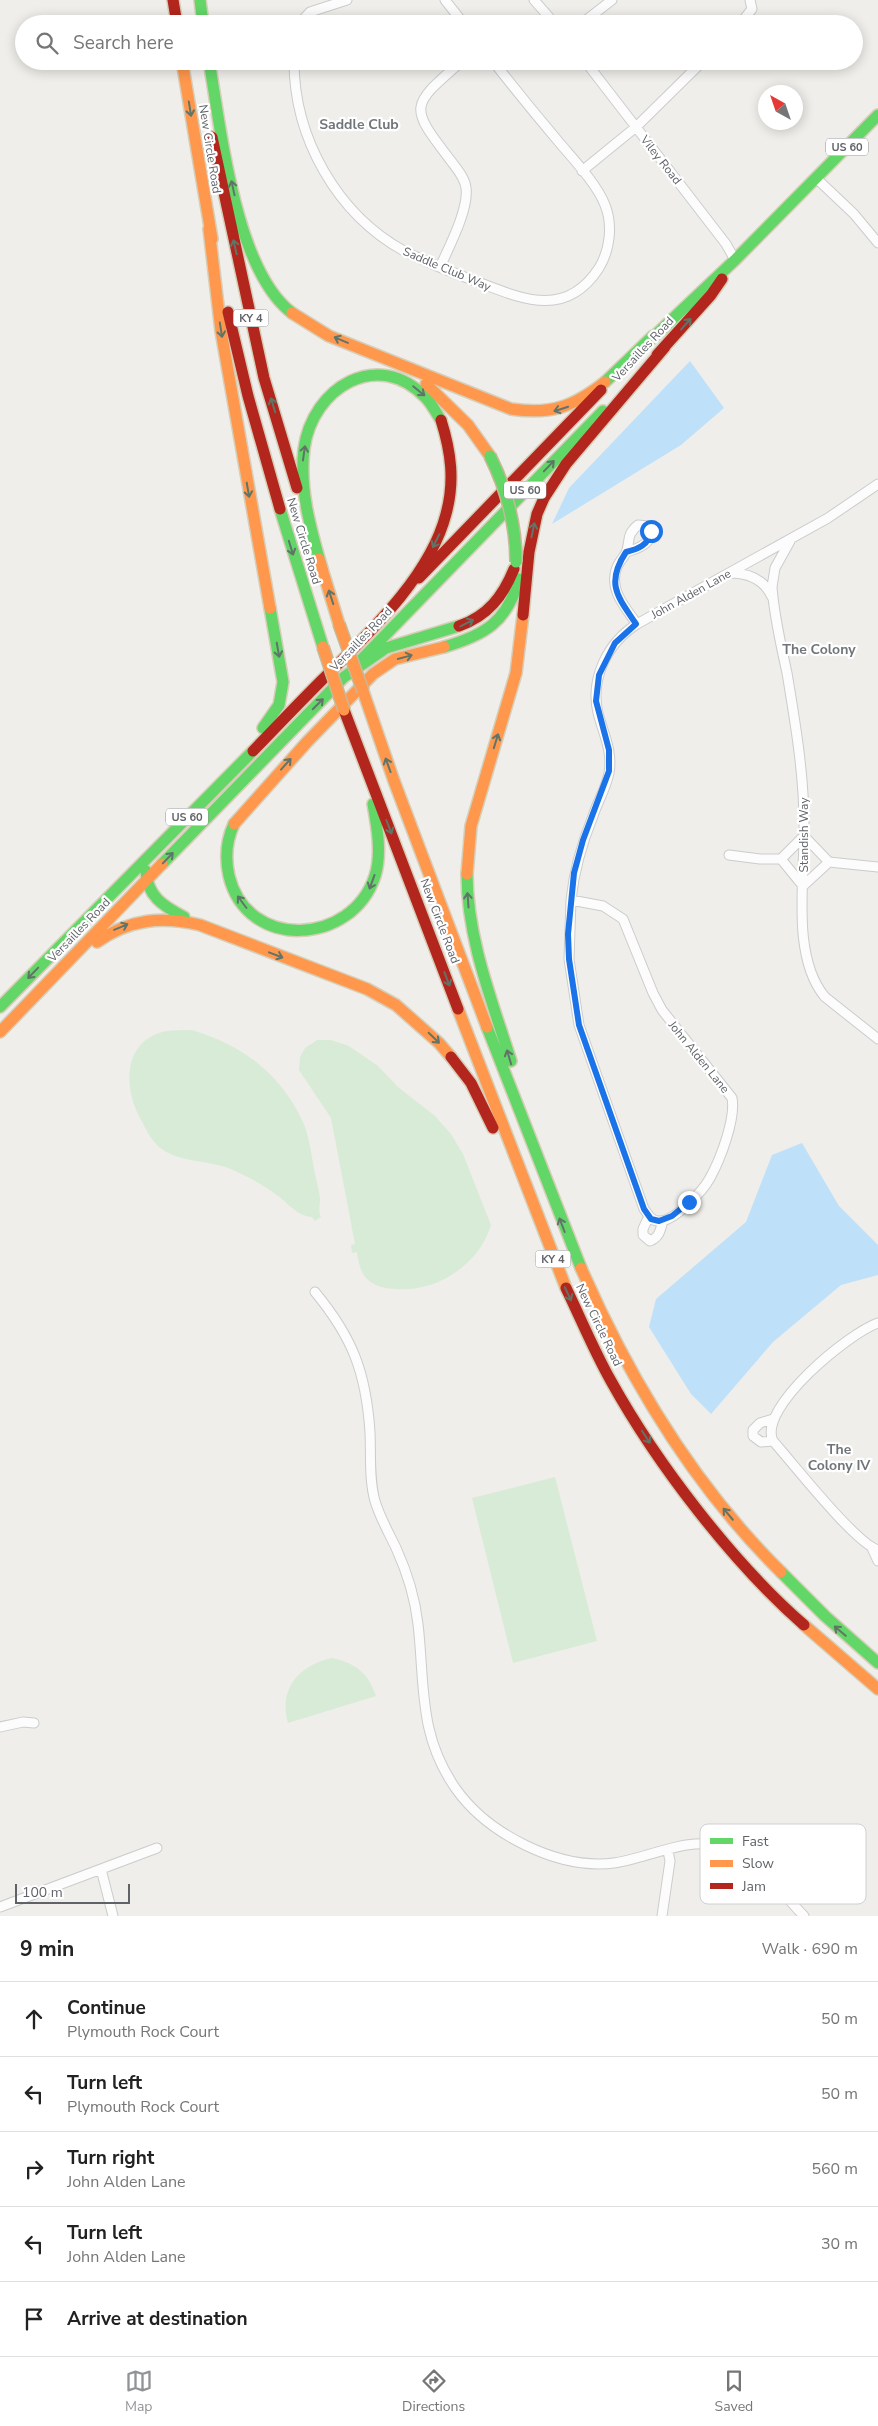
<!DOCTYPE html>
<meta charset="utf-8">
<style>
body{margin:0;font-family:"Nunito Sans",sans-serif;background:#f2f2f2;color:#222}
.compass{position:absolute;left:758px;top:85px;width:45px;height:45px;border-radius:50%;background:#fff;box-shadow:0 2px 12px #0003;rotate:320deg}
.scale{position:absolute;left:15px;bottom:12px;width:115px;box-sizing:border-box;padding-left:5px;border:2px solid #5f6368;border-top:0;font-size:14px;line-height:18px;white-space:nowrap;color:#5f6368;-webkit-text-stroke:4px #fff;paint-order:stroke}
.stop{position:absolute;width:15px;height:15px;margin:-11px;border:4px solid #1a73e8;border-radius:50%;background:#fff}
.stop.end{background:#1a73e8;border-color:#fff;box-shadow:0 1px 5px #0008}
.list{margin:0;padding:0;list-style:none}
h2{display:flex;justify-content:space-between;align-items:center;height:65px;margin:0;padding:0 20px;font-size:21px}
h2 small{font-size:16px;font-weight:400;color:#767676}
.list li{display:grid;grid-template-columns:32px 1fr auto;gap:15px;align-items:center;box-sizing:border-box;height:75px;padding:0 20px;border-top:1px solid #e0e0e0}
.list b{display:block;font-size:19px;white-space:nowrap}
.list p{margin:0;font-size:16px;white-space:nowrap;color:#767676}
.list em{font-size:16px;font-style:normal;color:#767676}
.icon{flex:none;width:28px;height:28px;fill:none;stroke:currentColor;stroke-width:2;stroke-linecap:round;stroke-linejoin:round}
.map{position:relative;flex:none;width:878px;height:1916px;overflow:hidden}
.search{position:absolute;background:#fff;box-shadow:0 2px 12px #0003;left:15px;right:15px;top:15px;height:55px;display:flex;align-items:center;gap:12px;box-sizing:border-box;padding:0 18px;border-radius:28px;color:#767676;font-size:19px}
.sheet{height:440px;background:#fff}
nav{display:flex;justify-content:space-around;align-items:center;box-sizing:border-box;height:70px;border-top:1px solid #e0e0e0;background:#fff;font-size:14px;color:#767676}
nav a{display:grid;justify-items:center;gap:2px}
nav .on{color:#919496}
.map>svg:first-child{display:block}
</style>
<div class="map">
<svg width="878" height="1916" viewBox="0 0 878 1916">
<rect width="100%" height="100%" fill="#efeeea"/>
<!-- green -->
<path fill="#d8ebd6" d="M 192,1030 C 241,1045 278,1071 301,1118 C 309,1134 311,1152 314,1169 C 316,1179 319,1189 320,1199 C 320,1206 318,1212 321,1217 L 315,1221 L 312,1217 C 297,1216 289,1204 277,1195 C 264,1185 243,1174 228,1168 C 206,1160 177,1162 159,1147 C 150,1139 145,1127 140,1118 C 123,1087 123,1040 166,1031 C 174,1030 184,1030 192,1030 Z
M 317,1040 L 331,1040 L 349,1046 L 378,1066 L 398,1087 L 435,1116 L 451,1134 L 463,1154 L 491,1225 C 479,1265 437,1292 397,1289 C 385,1289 373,1286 365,1277 C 360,1270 358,1261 357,1252 L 352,1253 L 351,1245 L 355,1244 L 331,1118 L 299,1070 L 300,1057 L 305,1048 Z
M 555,1477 L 597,1641 L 513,1663 L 472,1498 Z
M 332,1658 C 355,1663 368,1672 376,1696 L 288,1723 C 278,1689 299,1665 332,1658 Z"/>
<!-- water -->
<path fill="#bfe0f9" d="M 690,361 L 724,408 L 681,445 L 552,524 L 569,488 Z
M 802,1143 L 839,1206 L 878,1245 L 878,1275 L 841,1285 L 773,1342 L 711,1414 L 691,1394 L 649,1327 L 656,1299 L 746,1222 L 772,1155 Z"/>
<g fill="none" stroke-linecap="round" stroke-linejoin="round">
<!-- street casing -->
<g stroke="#cbcccc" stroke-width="11">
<path id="street" d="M 445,0 L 464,24
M 534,0 L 555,24
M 299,24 L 310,12 L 347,0
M 581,24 L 612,0
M 740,24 L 752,9 L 750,0
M 294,61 C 294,138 337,214 404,251 C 428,263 453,273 478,282 C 522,299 566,319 599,268 C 610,250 613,225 605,205 C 597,184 573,159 558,141 C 536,115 514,88 493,61
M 585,61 L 726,244 L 735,260
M 582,171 L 636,127 L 703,61
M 816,178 L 854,214 L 878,243
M 440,267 C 449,247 469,209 466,188 C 465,178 457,169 451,161 C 409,106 409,107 462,61
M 790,541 L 775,568 L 772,587 C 774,616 781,645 787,673 C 796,727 805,780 804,835 C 804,883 792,958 825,997 L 878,1039
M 626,552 C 638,549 658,541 648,526 L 638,525 C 625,536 631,541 626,553 C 623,558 619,562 617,567 C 608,589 625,607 637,624
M 730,573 C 748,573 764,579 772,597
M 729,855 L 760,859 L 781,859 L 804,836 L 829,862 L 803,886 L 781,859
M 829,862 L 878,867
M 571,900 L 603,906 L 623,919 L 653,993 L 662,1010 L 732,1098 C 736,1119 720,1160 710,1178 C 703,1191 673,1223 658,1221 C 651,1221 648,1214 644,1209 L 579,1025 L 569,959 Z
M 571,900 C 574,871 582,843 593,816 C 598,801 606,788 609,773 C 613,751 603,733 598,713 C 590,679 607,643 637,624 L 828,518 L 878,484
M 649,1216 L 643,1229 L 643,1235 L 650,1241 C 660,1237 660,1230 663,1221
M 315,1292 C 353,1338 366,1373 370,1432 C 371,1455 369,1480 375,1501 C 380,1518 389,1533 396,1548 C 407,1572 415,1598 418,1624 C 425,1685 418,1735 456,1789 C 488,1834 558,1870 614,1863 C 642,1859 678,1842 705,1844 C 711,1845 718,1848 723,1849 C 766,1862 775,1887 804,1916
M 878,1323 C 849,1333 757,1408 773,1441 C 792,1462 855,1543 878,1550
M 773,1441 L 761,1442 L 753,1436 L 753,1430 L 760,1423 L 773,1419
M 872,1548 L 878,1561
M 0,1727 L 23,1722 L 34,1723
M 101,1869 L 113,1916
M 0,1907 L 157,1848
M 662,1916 L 670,1861 L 668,1851"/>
</g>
<!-- fast casing -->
<g stroke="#d7ceb8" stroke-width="14">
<path id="fast" d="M 200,0 L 203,24
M 209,61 C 221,129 235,270 292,313
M 645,345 L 735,260 L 878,115
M 605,382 L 653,336
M 280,509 L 323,647
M 322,569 C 311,530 299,490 304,449 C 312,388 378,347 426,398 C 432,404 436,413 441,420
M 444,647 C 485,635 507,622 519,579
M 361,660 L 603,411
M 263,728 L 279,705 L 283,682 L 270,608
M 234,824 C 226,841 225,858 229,876 C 247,951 352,946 375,876 C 382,854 377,826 373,804
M 162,864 L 344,677 L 386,648 L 459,626
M 146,871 C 147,896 163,906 184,917
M 467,874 C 467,938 492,1001 511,1061
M 0,1007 L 253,751
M 487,1027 L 581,1268
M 781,1572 L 825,1616 L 878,1663"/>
</g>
<!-- slow casing -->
<g stroke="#d7ceb8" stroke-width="14">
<path id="slow" d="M 182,61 L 212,239
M 209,229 L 221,331 L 270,608
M 292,313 L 329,336 L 511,409 C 551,415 573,407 605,382
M 426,384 L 468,425 L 490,456
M 319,559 L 339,624
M 363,691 L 394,781 L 487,1027
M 234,824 L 307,742 L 373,674 L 395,659 L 444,647
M 467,874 L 471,826 L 516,673 L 523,615
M 97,942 C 129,919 162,916 200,925 L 367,989 L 396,1005 L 439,1043 L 451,1057
M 458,1009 L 566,1288
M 0,1032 L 162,864
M 581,1268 C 629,1378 695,1487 781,1572
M 804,1625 L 878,1689"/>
</g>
<!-- jam casing -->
<g stroke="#d7ceb8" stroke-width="14">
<path id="jam" d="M 173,0 L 177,24
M 212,137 L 264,378 L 297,488
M 228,312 L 248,396 L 280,509
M 657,355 L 711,295 L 722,279
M 419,578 L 601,390
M 523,615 L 529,552 L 537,514 L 544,498 L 566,464 L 665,347
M 459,626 C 488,616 503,596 514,569
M 344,710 L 458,1009
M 253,751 C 276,727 299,703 322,680 C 367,635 430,577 446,514 C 455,481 451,452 441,420
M 451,1057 L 471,1083 L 493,1128
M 566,1288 C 581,1319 594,1351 611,1381 C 657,1464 733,1563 804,1625"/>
</g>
<!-- street -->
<use href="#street" stroke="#fdfcfc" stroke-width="9"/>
<!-- fast -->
<use href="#fast" stroke="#63d668" stroke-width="11"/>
<!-- slow -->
<use href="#slow" stroke="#ff974d" stroke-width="11"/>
<!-- jam -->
<use href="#jam" stroke="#b3261e" stroke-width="11"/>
<!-- fast-bridge casing -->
<g stroke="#c8b996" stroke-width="14" stroke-linecap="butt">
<path id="fast-bridge" d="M 490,456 C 507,490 516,524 516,562"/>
</g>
<!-- slow-bridge casing -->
<g stroke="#c8b996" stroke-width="14" stroke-linecap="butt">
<path id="slow-bridge" d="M 339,624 L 363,691
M 323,647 L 344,710"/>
</g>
<!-- fast-bridge -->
<use href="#fast-bridge" stroke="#63d668" stroke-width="11"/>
<!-- slow-bridge -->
<use href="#slow-bridge" stroke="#ff974d" stroke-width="11"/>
</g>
<!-- one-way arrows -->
<defs><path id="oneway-shaft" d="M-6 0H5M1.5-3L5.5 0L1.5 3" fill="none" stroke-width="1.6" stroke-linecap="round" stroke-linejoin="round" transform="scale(1.25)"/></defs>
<g stroke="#607468">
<use href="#oneway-shaft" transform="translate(190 109) rotate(81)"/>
<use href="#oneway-shaft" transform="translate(233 188) rotate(-102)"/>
<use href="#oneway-shaft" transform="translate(235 247) rotate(-103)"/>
<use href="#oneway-shaft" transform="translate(686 324) rotate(-48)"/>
<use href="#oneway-shaft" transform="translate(221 330) rotate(81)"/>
<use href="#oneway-shaft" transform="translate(341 340) rotate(-157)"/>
<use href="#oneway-shaft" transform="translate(419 391) rotate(39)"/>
<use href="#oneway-shaft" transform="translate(273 405) rotate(-107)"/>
<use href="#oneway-shaft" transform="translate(561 409) rotate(162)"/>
<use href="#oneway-shaft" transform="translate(304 453) rotate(-82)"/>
<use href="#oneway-shaft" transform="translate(549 466) rotate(-46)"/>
<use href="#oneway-shaft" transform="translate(248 490) rotate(80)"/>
<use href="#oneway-shaft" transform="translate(533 530) rotate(-78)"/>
<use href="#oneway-shaft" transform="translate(436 541) rotate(117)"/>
<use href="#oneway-shaft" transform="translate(291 548) rotate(73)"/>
<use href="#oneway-shaft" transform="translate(331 597) rotate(-108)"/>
<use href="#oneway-shaft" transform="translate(467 623) rotate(-27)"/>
<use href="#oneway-shaft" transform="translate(278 650) rotate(80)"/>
<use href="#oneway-shaft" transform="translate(405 657) rotate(-15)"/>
<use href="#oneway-shaft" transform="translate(318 704) rotate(-45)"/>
<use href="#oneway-shaft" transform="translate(496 741) rotate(-73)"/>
<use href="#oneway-shaft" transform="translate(286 764) rotate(-48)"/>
<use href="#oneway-shaft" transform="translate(388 765) rotate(-110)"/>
<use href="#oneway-shaft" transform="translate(389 827) rotate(69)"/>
<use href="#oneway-shaft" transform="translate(168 858) rotate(-46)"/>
<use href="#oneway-shaft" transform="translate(372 882) rotate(110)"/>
<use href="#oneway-shaft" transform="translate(468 900) rotate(-94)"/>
<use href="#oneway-shaft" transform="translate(242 902) rotate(-127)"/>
<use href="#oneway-shaft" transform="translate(121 927) rotate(-23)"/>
<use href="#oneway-shaft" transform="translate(276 955) rotate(21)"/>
<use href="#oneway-shaft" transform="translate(33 973) rotate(134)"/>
<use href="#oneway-shaft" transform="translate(447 979) rotate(69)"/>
<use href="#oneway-shaft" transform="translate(434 1038) rotate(44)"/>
<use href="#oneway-shaft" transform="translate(509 1057) rotate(-107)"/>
<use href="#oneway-shaft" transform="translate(562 1225) rotate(-111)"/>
<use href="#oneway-shaft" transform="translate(568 1294) rotate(65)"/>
<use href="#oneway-shaft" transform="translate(646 1437) rotate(57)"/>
<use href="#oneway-shaft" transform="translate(728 1514) rotate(-130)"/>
<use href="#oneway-shaft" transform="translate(840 1631) rotate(-140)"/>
</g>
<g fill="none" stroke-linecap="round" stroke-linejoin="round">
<!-- route -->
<path stroke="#1a73e8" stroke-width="6" d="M 651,531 C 649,545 638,549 626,552 C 605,584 618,597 636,624 L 615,643 L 599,675 L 596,701 L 609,750 L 609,771 L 583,840 L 574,873 L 568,934 L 569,959 L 579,1025 L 644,1209 L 651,1219 L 659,1221 L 672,1216 L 689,1202"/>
</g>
<g text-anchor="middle" stroke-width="4.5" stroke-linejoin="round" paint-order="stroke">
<!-- shield labels -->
<g fill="#fff" stroke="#8f9295" stroke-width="1">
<rect x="826" y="138.5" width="42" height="17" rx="4"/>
<rect x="233.5" y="309.5" width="35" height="17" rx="4"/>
<rect x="504" y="481.5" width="42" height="17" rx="4"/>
<rect x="166" y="808.5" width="42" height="17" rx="4"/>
<rect x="535.5" y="1250.5" width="35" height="17" rx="4"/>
</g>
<g font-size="11" font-weight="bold" fill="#5f6368">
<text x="847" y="151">US 60</text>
<text x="251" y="322">KY 4</text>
<text x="525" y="494">US 60</text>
<text x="187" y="821">US 60</text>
<text x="553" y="1263">KY 4</text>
</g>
<!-- street labels -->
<g font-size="12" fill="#5f6368" stroke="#fff">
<text transform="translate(210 149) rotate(81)" y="4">New Circle Road</text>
<text transform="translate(661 160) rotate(52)" y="4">Viley Road</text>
<text transform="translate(447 269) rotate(23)" y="4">Saddle Club Way</text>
<text transform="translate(643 349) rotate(-47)" y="4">Versailles Road</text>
<text transform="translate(304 541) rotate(73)" y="4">New Circle Road</text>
<text transform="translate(691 594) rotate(-29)" y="4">John Alden Lane</text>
<text transform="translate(361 639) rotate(-46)" y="4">Versailles Road</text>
<text transform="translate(804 835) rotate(-90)" y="4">Standish Way</text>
<text transform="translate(440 921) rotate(69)" y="4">New Circle Road</text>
<text transform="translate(79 930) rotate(-46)" y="4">Versailles Road</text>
<text transform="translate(699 1057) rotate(51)" y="4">John Alden Lane</text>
<text transform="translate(599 1325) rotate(64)" y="4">New Circle Road</text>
</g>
<!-- neighbourhood labels -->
<g font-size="14" font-weight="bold" fill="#70757a" stroke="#fff">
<text x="359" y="129">Saddle Club</text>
<text x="819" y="654">The Colony</text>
<text x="839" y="1454">The<tspan x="839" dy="16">Colony IV</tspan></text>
</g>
</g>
<!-- legend -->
<rect x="700" y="1824" width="166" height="80" rx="8" fill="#fff" stroke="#cfd0d2" stroke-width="1"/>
<rect x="710" y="1838" width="23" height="6" fill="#63d668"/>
<rect x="710" y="1860" width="23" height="7" fill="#ff974d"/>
<rect x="710" y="1883" width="23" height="6" fill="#b3261e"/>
<g font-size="14" fill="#5f6368">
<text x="742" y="1846">Fast</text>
<text x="742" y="1868">Slow</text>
<text x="742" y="1891">Jam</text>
</g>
</svg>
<svg class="compass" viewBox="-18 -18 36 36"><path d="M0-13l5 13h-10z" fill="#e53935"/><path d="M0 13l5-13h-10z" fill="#767676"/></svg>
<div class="scale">100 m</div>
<div class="stop" style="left:651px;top:531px"></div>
<div class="stop end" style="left:689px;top:1202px"></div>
<div class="search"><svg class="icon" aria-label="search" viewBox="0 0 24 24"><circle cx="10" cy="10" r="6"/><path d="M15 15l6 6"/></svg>Search here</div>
</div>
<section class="sheet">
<h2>9 min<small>Walk · 690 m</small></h2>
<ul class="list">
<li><svg class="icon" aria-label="ahead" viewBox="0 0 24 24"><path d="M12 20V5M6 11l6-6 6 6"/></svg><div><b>Continue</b><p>Plymouth Rock Court</p></div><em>50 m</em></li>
<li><svg class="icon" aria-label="left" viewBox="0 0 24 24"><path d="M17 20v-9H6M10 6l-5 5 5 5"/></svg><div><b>Turn left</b><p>Plymouth Rock Court</p></div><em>50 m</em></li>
<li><svg class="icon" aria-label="right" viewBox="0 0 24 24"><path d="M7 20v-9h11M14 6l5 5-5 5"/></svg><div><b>Turn right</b><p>John Alden Lane</p></div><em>560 m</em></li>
<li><svg class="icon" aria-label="left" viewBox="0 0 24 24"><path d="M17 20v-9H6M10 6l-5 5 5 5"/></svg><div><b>Turn left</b><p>John Alden Lane</p></div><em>30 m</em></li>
<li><svg class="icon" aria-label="arrive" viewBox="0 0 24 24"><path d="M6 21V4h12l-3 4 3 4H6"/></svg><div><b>Arrive at destination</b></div></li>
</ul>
</section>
<nav>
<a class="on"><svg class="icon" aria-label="map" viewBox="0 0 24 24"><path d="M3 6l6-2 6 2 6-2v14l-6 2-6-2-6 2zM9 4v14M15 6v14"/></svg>Map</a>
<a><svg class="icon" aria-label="directions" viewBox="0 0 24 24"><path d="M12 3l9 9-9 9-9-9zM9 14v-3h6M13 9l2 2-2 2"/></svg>Directions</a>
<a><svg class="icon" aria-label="saved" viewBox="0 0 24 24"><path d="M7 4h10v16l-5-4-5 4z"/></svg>Saved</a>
</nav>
